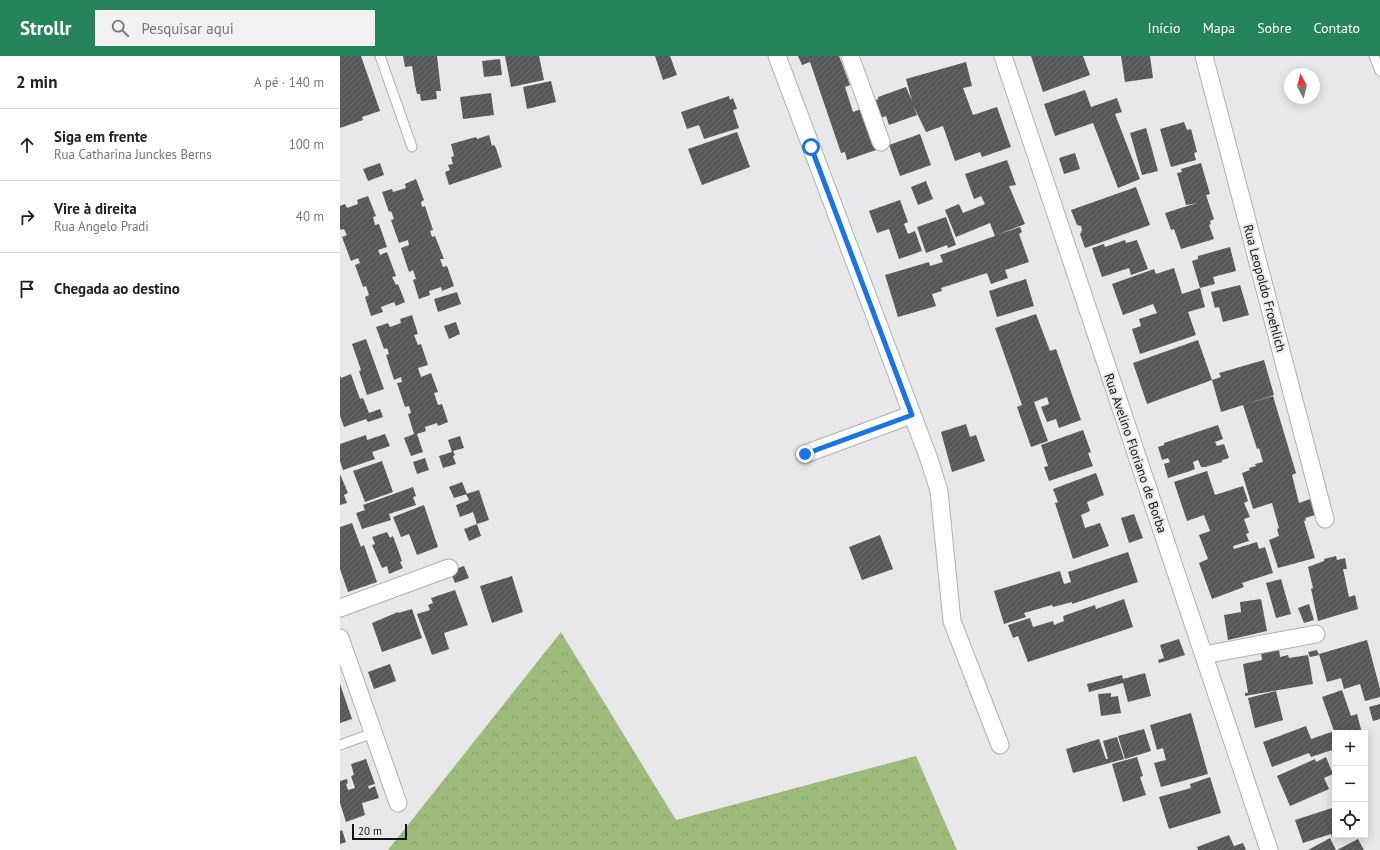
<!DOCTYPE html>
<html lang="pt">
<meta charset="utf-8">
<style>
body{margin:0;font-family:"PT Sans",sans-serif;background:#f2f2f2;color:#222}
.controls{position:absolute;right:12px;bottom:12px;display:grid;overflow:hidden;border-radius:0px;box-shadow:0 2px 10px #0003}
.controls button{width:36px;height:36px;display:grid;place-items:center;padding:0;border:0;border-bottom:1px solid #e0e0e0;background:#fff;color:#222;font:20px sans-serif}
.compass{position:absolute;left:944px;top:12px;width:36px;height:36px;border-radius:50%;background:#fff;box-shadow:0 2px 10px #0003;rotate:353deg}
.scale{position:absolute;left:12px;bottom:10px;width:55px;box-sizing:border-box;padding-left:4px;border:2px solid #141414;border-top:0;font-size:11px;line-height:14px;white-space:nowrap;color:#141414;-webkit-text-stroke:3px #e8e8ea;paint-order:stroke}
.stop{position:absolute;width:12px;height:12px;margin:-9px;border:3px solid #1a73e8;border-radius:50%;background:#fff}
.stop.end{background:#1a73e8;border-color:#fff;box-shadow:0 1px 4px #0008}
.list{margin:0;padding:0;list-style:none}
h2{display:flex;justify-content:space-between;align-items:center;height:52px;margin:0;padding:0 16px;font-size:17px}
h2 small{font-size:13px;font-weight:400;color:#767676}
.list li{display:grid;grid-template-columns:26px 1fr auto;gap:12px;align-items:center;box-sizing:border-box;height:72px;padding:0 16px;border-top:1px solid #e0e0e0}
.list b{display:block;font-size:15px;white-space:nowrap}
.list p{margin:0;font-size:13px;white-space:nowrap;color:#767676}
.list em{font-size:13px;font-style:normal;color:#767676}
.icon{flex:none;width:22px;height:22px;fill:none;stroke:currentColor;stroke-width:2;stroke-linecap:round;stroke-linejoin:round}
.map{position:relative;flex:none;width:1040px;height:794px;overflow:hidden}
header{display:flex;align-items:center;gap:24px;box-sizing:border-box;height:56px;padding:0 20px;background:#26845b;color:#fff}
header strong{font-size:19px}
nav{display:flex;gap:22px;margin-inline-start:auto;font-size:14px}
.search{width:280px;height:36px;background:#f2f2f2;display:flex;align-items:center;gap:10px;box-sizing:border-box;padding:0 14px;border-radius:0px;color:#767676;font-size:15px}
main{display:flex}
aside{flex:1;background:#fff}
.map>svg:first-child{display:block}
</style>
<header>
<strong>Strollr</strong>
<div class="search"><svg class="icon" aria-label="search" viewBox="0 0 24 24"><circle cx="10" cy="10" r="6"/><path d="M15 15l6 6"/></svg>Pesquisar aqui</div>
<nav><a>Início</a><a>Mapa</a><a>Sobre</a><a>Contato</a></nav>
</header>
<main>
<aside>
<h2>2 min<small>A pé · 140 m</small></h2>
<ul class="list">
<li><svg class="icon" aria-label="ahead" viewBox="0 0 24 24"><path d="M12 20V5M6 11l6-6 6 6"/></svg><div><b>Siga em frente</b><p>Rua Catharina Junckes Berns</p></div><em>100 m</em></li>
<li><svg class="icon" aria-label="right" viewBox="0 0 24 24"><path d="M7 20v-9h11M14 6l5 5-5 5"/></svg><div><b>Vire à direita</b><p>Rua Angelo Pradi</p></div><em>40 m</em></li>
<li><svg class="icon" aria-label="arrive" viewBox="0 0 24 24"><path d="M6 21V4h12l-3 4 3 4H6"/></svg><div><b>Chegada ao destino</b></div></li>
</ul>
</aside>
<div class="map">
<svg width="1040" height="794" viewBox="0 0 1040 794">
<defs>
<pattern id="forest-crowns" width="20" height="18" patternUnits="userSpaceOnUse"><rect width="20" height="18" fill="#9dbc7b"/><path d="M2 6a3 3 0 1 1 6 0M12 15a3 3 0 1 1 6 0" fill="none" stroke="#86a169"/></pattern>
<pattern id="building-hatch" width="6" height="6" patternUnits="userSpaceOnUse"><rect width="6" height="6" fill="#565758"/><path d="M-1 1l2-2M0 6l6-6M5 7l2-2" fill="none" stroke="#6e6f70"/></pattern>
</defs>
<rect width="100%" height="100%" fill="#e8e8ea"/>
<!-- forest -->
<path fill="url(#forest-crowns)" d="M 221,576 L 336,764 L 576,700 L 617,794 L 48,794 Z"/>
<!-- building -->
<path fill="url(#building-hatch)" d="M 0,0 L 21,0 L 40,55 L 22,61 L 23,64 L 0,72 Z
M 63,0 L 97,0 L 101,35 L 96,35 L 97,43 L 81,45 L 80,38 L 77,38 L 75,29 L 72,10 L 65,11 Z
M 165,0 L 199,0 L 204,24 L 171,31 Z
M 315,0 L 330,0 L 337,19 L 323,24 Z
M 458,0 L 499,0 L 510,29 L 505,31 L 513,56 L 521,53 L 536,94 L 507,104 L 505,96 L 501,97 L 470,6 L 462,9 Z
M 691,0 L 743,0 L 750,19 L 703,36 Z
M 781,0 L 810,0 L 813,22 L 785,26 Z
M 160,3 L 162,19 L 144,21 L 142,5 Z
M 626,6 L 632,30 L 623,32 L 633,59 L 657,51 L 671,91 L 642,101 L 640,96 L 615,105 L 603,70 L 586,76 L 573,49 L 577,59 L 549,69 L 546,60 L 540,62 L 534,45 L 538,43 L 538,41 L 566,31 L 572,45 L 566,23 Z
M 211,25 L 216,46 L 187,53 L 183,31 Z
M 745,34 L 751,51 L 777,42 L 782,56 L 775,58 L 800,123 L 778,132 L 753,67 L 715,80 L 704,48 Z
M 151,37 L 154,59 L 123,63 L 120,41 Z
M 389,40 L 390,44 L 393,42 L 397,53 L 393,54 L 399,72 L 364,83 L 359,69 L 347,73 L 341,56 Z
M 844,66 L 847,74 L 851,73 L 857,96 L 854,97 L 856,104 L 831,111 L 820,73 Z
M 806,72 L 818,115 L 802,119 L 790,77 Z
M 397,76 L 410,111 L 362,129 L 348,93 Z
M 580,78 L 591,109 L 560,120 L 549,89 Z
M 149,79 L 152,90 L 154,89 L 156,92 L 162,111 L 109,129 L 105,116 L 110,114 L 108,109 L 113,108 L 111,101 L 114,100 L 111,88 L 136,81 L 137,83 Z
M 735,97 L 740,113 L 724,118 L 719,102 Z
M 667,104 L 676,129 L 669,130 L 685,168 L 659,178 L 680,171 L 682,176 L 679,178 L 689,206 L 665,214 L 668,222 L 651,228 L 647,217 L 601,232 L 602,235 L 592,238 L 596,250 L 558,261 L 545,219 L 589,206 L 590,210 L 603,206 L 600,199 L 655,180 L 650,167 L 616,181 L 605,154 L 619,148 L 623,157 L 645,148 L 641,140 L 634,143 L 625,118 Z
M 40,107 L 44,119 L 28,125 L 23,113 Z
M 861,107 L 870,138 L 866,139 L 874,163 L 870,165 L 871,168 L 869,169 L 874,183 L 841,193 L 834,173 L 831,174 L 825,157 L 857,147 L 846,149 L 837,117 L 842,116 L 841,113 Z
M 76,123 L 84,144 L 81,146 L 82,151 L 85,150 L 93,174 L 90,175 L 92,181 L 95,180 L 104,203 L 100,203 L 103,211 L 107,210 L 114,230 L 102,235 L 101,231 L 89,235 L 90,239 L 79,243 L 73,224 L 76,223 L 73,214 L 69,216 L 61,192 L 69,189 L 68,184 L 59,187 L 51,164 L 54,163 L 51,155 L 49,156 L 42,136 L 52,133 L 53,136 L 66,132 L 65,128 Z
M 586,125 L 593,143 L 578,149 L 571,131 Z
M 796,131 L 810,169 L 745,192 L 740,178 L 742,174 L 741,170 L 737,169 L 731,154 Z
M 28,140 L 36,160 L 33,161 L 35,169 L 39,168 L 47,191 L 38,194 L 40,199 L 47,196 L 56,220 L 52,221 L 56,229 L 58,228 L 65,246 L 56,250 L 54,246 L 41,251 L 43,256 L 31,260 L 25,241 L 29,239 L 26,230 L 23,231 L 15,209 L 20,207 L 18,202 L 11,205 L 2,181 L 7,179 L 4,173 L 1,174 L 0,172 L 0,150 L 5,148 L 7,152 L 18,148 L 17,144 Z
M 560,144 L 568,166 L 564,168 L 568,178 L 575,175 L 582,195 L 559,203 L 549,173 L 537,177 L 529,155 Z
M 606,161 L 616,189 L 608,192 L 607,189 L 586,197 L 577,171 Z
M 785,184 L 786,187 L 797,184 L 808,213 L 791,219 L 789,212 L 762,221 L 752,192 L 764,188 L 765,191 Z
M 890,191 L 896,215 L 873,221 L 875,228 L 860,232 L 865,251 L 848,256 L 856,279 L 800,298 L 792,273 L 801,270 L 799,263 L 817,257 L 813,248 L 783,259 L 772,228 L 814,213 L 816,218 L 834,212 L 842,238 L 860,232 L 852,205 L 858,203 L 858,200 Z
M 686,223 L 694,250 L 657,261 L 649,235 Z
M 900,229 L 909,259 L 883,266 L 879,251 L 875,252 L 871,236 Z
M 117,236 L 121,248 L 98,256 L 94,243 Z
M 696,258 L 710,295 L 716,293 L 741,364 L 719,372 L 716,363 L 707,366 L 701,351 L 709,348 L 707,341 L 694,346 L 708,385 L 691,391 L 677,351 L 682,349 L 655,272 Z
M 72,259 L 78,278 L 74,279 L 78,289 L 81,288 L 88,309 L 78,312 L 81,321 L 91,317 L 98,336 L 94,337 L 98,349 L 102,348 L 108,366 L 98,370 L 97,367 L 85,371 L 86,375 L 77,378 L 83,396 L 71,400 L 64,382 L 74,378 L 68,358 L 71,357 L 69,350 L 65,351 L 57,327 L 62,326 L 61,321 L 54,324 L 46,299 L 49,298 L 47,292 L 44,293 L 36,271 L 48,267 L 50,271 L 61,267 L 60,263 Z
M 116,266 L 120,278 L 109,283 L 104,270 Z
M 26,283 L 44,333 L 27,339 L 19,315 L 21,314 L 12,288 Z
M 858,284 L 872,324 L 807,348 L 793,307 Z
M 924,304 L 934,339 L 881,356 L 872,324 L 881,321 L 879,317 Z
M 11,318 L 20,343 L 23,342 L 29,357 L 40,353 L 43,361 L 28,366 L 26,363 L 4,371 L 0,360 L 0,319 L 1,322 Z
M 933,340 L 956,417 L 952,419 L 959,447 L 970,443 L 975,459 L 965,462 L 966,464 L 964,465 L 975,502 L 938,512 L 929,484 L 939,480 L 937,473 L 939,472 L 932,447 L 913,453 L 902,417 L 910,414 L 909,412 L 916,410 L 915,408 L 923,406 L 919,392 L 917,393 L 903,349 Z
M 626,368 L 630,381 L 636,379 L 645,405 L 612,416 L 601,376 Z
M 878,369 L 883,383 L 875,386 L 877,390 L 884,388 L 889,402 L 882,404 L 882,406 L 865,411 L 861,411 L 858,404 L 853,406 L 855,413 L 850,415 L 828,422 L 824,408 L 830,406 L 828,402 L 822,404 L 818,391 L 824,389 L 824,387 Z
M 743,374 L 751,396 L 748,397 L 753,410 L 709,425 L 704,411 L 708,410 L 701,389 Z
M 45,378 L 50,390 L 32,396 L 35,403 L 3,414 L 0,405 L 0,388 L 26,379 L 27,384 Z
M 120,380 L 124,392 L 113,395 L 115,399 L 113,400 L 116,408 L 103,412 L 99,400 L 112,396 L 108,384 Z
M 85,402 L 89,414 L 77,418 L 73,406 Z
M 42,405 L 53,436 L 25,446 L 13,415 Z
M 867,415 L 875,439 L 903,430 L 908,445 L 904,447 L 910,461 L 904,463 L 909,477 L 906,478 L 909,485 L 893,490 L 894,493 L 917,486 L 919,493 L 925,491 L 933,517 L 902,527 L 904,531 L 872,543 L 859,507 L 868,503 L 859,479 L 870,475 L 864,459 L 847,465 L 834,426 Z
M 756,417 L 764,439 L 747,446 L 750,455 L 741,459 L 745,472 L 760,467 L 769,490 L 733,503 L 715,447 L 718,446 L 713,433 Z
M 0,418 L 8,437 L 4,439 L 7,447 L 0,449 Z
M 122,426 L 127,438 L 114,442 L 109,431 Z
M 73,431 L 76,440 L 73,441 L 76,449 L 49,458 L 51,464 L 22,473 L 16,457 L 25,454 L 23,449 Z
M 139,434 L 149,464 L 137,468 L 141,480 L 129,485 L 124,473 L 137,468 L 133,456 L 120,461 L 116,449 L 129,444 L 126,438 Z
M 84,449 L 98,491 L 77,499 L 69,478 L 61,481 L 53,461 Z
M 794,458 L 803,482 L 789,487 L 781,462 Z
M 12,467 L 21,491 L 24,489 L 37,526 L 8,536 L 0,513 L 0,471 Z
M 47,476 L 50,482 L 53,480 L 62,505 L 60,506 L 63,512 L 49,518 L 47,510 L 42,512 L 32,489 L 35,488 L 32,481 Z
M 540,479 L 553,513 L 522,524 L 509,491 Z
M 788,496 L 798,526 L 732,548 L 732,546 L 713,551 L 712,549 L 684,557 L 686,561 L 664,568 L 654,535 L 720,515 L 724,528 L 731,526 L 728,516 Z
M 996,500 L 997,504 L 1005,502 L 1007,513 L 1003,513 L 1009,541 L 1015,539 L 1018,553 L 978,565 L 971,533 L 973,532 L 968,511 L 984,505 L 984,503 Z
M 124,510 L 129,522 L 115,527 L 110,515 Z
M 172,520 L 183,556 L 152,567 L 140,530 Z
M 941,523 L 951,558 L 936,562 L 926,527 Z
M 115,534 L 128,569 L 104,577 L 109,593 L 92,599 L 77,558 L 90,554 L 88,549 L 93,547 L 91,542 Z
M 784,543 L 793,571 L 688,606 L 678,580 L 673,582 L 668,569 L 690,562 L 693,571 L 713,565 L 714,569 L 724,565 L 723,560 L 755,549 L 756,553 Z
M 921,543 L 927,575 L 888,584 L 884,559 L 901,556 L 900,546 Z
M 969,548 L 974,564 L 964,567 L 958,552 Z
M 72,553 L 82,582 L 42,596 L 32,567 L 58,556 L 58,557 Z
M 839,583 L 845,599 L 819,607 L 818,604 L 824,602 L 820,589 Z
M 1027,584 L 1040,633 L 1040,641 L 1025,645 L 1020,628 L 1004,633 L 1001,622 L 987,626 L 979,598 Z
M 939,593 L 940,601 L 948,599 L 949,602 L 968,599 L 973,628 L 905,640 L 905,637 L 908,637 L 903,608 L 922,604 L 921,596 Z
M 977,594 L 979,599 L 970,601 L 968,596 Z
M 50,608 L 56,625 L 34,633 L 28,616 Z
M 805,617 L 811,640 L 788,646 L 783,627 L 749,636 L 747,628 L 782,619 L 783,623 Z
M 0,628 L 12,663 L 0,667 Z
M 1002,634 L 1011,660 L 1017,658 L 1022,677 L 995,677 L 995,693 L 971,701 L 969,697 L 932,711 L 923,686 L 966,670 L 971,683 L 994,675 L 982,641 Z
M 936,635 L 943,664 L 915,672 L 908,642 Z
M 771,637 L 771,641 L 778,640 L 781,657 L 761,660 L 758,638 Z
M 1040,648 L 1040,663 L 1033,665 L 1029,651 Z
M 851,657 L 868,718 L 821,731 L 814,707 L 826,704 L 823,692 L 817,694 L 810,669 Z
M 804,673 L 811,695 L 785,703 L 778,680 Z
M 777,681 L 784,703 L 733,717 L 726,693 L 759,683 L 766,703 L 768,703 L 763,685 Z
M 797,701 L 803,720 L 800,721 L 806,739 L 783,746 L 772,708 Z
M 986,701 L 993,718 L 984,722 L 989,733 L 950,750 L 937,720 L 975,703 L 976,706 Z
M 26,703 L 35,728 L 28,730 L 29,733 L 35,730 L 39,742 L 22,747 L 25,759 L 6,766 L 0,747 L 0,725 L 7,723 L 8,727 L 6,728 L 8,734 L 15,732 L 11,720 L 14,719 L 11,708 Z
M 870,721 L 881,757 L 829,773 L 819,741 L 851,732 L 850,728 Z
M 995,751 L 995,779 L 998,779 L 992,782 L 991,778 L 963,787 L 955,764 Z
M 2,774 L 6,786 L 0,788 L 0,775 Z
M 889,779 L 894,790 L 903,787 L 906,794 L 858,794 L 857,791 Z
M 990,782 L 996,794 L 968,794 Z
M 1018,783 L 1024,794 L 997,794 Z"/>
<g fill="none" stroke-linecap="round" stroke-linejoin="round">
<!-- service casing -->
<g stroke="#afb0b1" stroke-width="11">
<path id="service" d="M 40,0 L 72,91
M 1034,0 L 1040,15
M 0,689 L 33,677"/>
</g>
<!-- minor casing -->
<g stroke="#afb0b1" stroke-width="19">
<path id="minor" d="M 437,0 L 589,403 L 599,435 L 612,565 L 660,689
M 510,0 L 541,86
M 663,0 L 929,794
M 864,0 L 985,463
M 465,398 L 571,359
M 0,552 L 109,512
M 0,582 L 58,747
M 864,599 L 976,578"/>
</g>
<!-- service -->
<use href="#service" stroke="#fff" stroke-width="9"/>
<!-- minor -->
<use href="#minor" stroke="#fff" stroke-width="17"/>
</g>
<g fill="none" stroke-linecap="round" stroke-linejoin="round">
<!-- route -->
<path stroke="#1a73e8" stroke-width="5" d="M 465,398 L 572,359 L 471,91"/>
</g>
<g text-anchor="middle" stroke-width="4" stroke-linejoin="round" paint-order="stroke">
<!-- street labels -->
<g font-size="13" fill="#141414" stroke="#e8e8ea">
<text transform="translate(925 232) rotate(75)" y="5">Rua Leopoldo Froehlich</text>
<text transform="translate(796 397) rotate(71)" y="5">Rua Avelino Floriano de Borba</text>
</g>
</g>
</svg>
<div class="controls">
<button>+</button>
<button>−</button>
<button><svg class="icon" aria-label="locate" viewBox="0 0 24 24"><circle cx="12" cy="12" r="6"/><path d="M12 2v4M12 18v4M2 12h4M18 12h4"/></svg></button>
</div>
<svg class="compass" viewBox="-18 -18 36 36"><path d="M0-13l5 13h-10z" fill="#e53935"/><path d="M0 13l5-13h-10z" fill="#767676"/></svg>
<div class="scale">20 m</div>
<div class="stop" style="left:471px;top:91px"></div>
<div class="stop end" style="left:465px;top:398px"></div>
</div>
</main>
